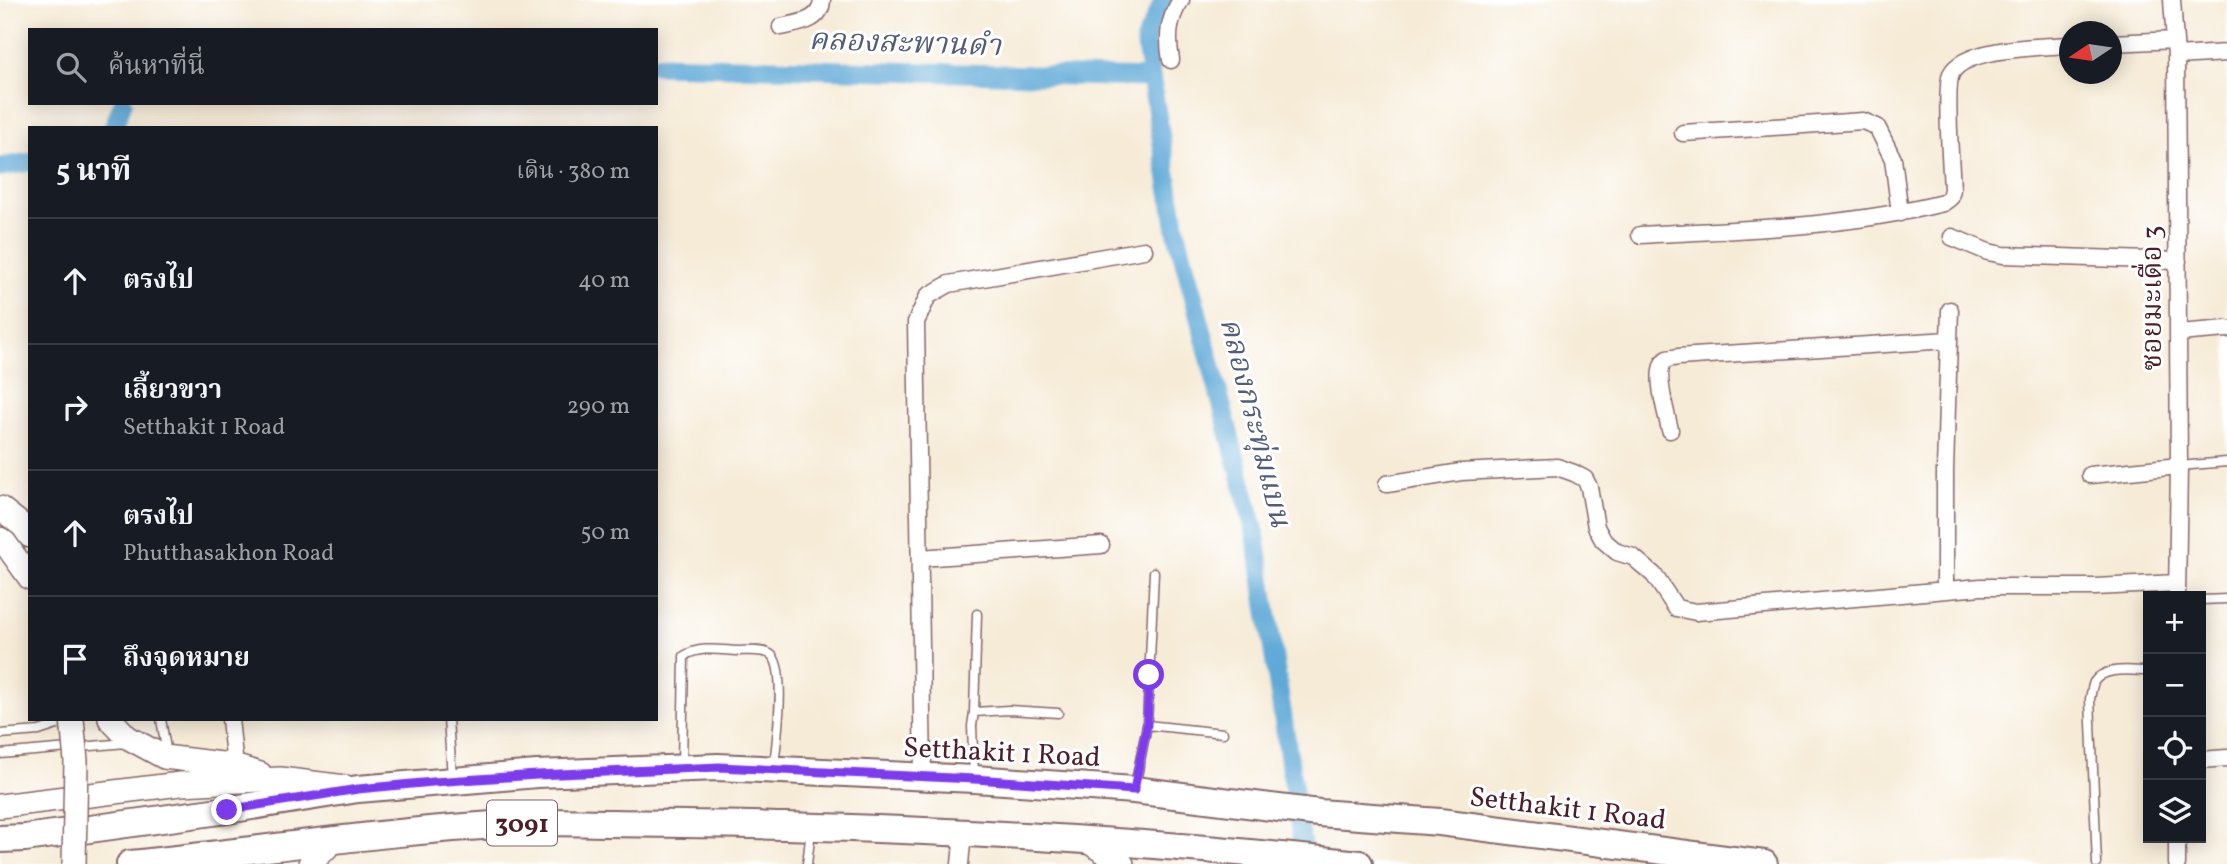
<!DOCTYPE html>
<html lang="th">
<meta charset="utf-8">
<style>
body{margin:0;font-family:Vollkorn,"Noto Serif Thai",serif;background:#20242c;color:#f1f3f6}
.controls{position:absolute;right:21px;bottom:21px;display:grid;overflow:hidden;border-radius:0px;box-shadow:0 4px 18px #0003}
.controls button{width:63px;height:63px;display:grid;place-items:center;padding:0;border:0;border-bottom:2px solid #363941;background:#171b24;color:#f1f3f6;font:35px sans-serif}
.compass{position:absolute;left:2059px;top:21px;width:63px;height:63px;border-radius:50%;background:#171b24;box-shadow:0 4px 18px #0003;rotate:257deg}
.stop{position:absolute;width:21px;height:21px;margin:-16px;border:5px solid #7c3aed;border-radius:50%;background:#fff}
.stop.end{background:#7c3aed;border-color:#fff;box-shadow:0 2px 7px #0008}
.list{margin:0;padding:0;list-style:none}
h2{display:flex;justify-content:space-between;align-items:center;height:91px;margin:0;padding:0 28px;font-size:30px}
h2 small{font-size:23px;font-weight:400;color:#9ea1a6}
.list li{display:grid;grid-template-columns:46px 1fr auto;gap:21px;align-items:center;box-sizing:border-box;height:126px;padding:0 28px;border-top:2px solid #363941}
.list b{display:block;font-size:26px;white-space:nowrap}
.list p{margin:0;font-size:23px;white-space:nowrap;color:#9ea1a6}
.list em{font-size:23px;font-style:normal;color:#9ea1a6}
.icon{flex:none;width:38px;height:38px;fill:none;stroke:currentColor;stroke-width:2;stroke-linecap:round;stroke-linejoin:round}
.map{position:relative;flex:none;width:2227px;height:864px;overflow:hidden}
.search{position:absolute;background:#171b24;box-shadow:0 4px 18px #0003;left:28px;top:28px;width:630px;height:77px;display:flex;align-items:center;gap:18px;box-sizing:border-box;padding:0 24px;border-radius:0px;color:#9ea1a6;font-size:26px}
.panel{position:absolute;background:#171b24;box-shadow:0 4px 18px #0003;left:28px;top:126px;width:630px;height:595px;border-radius:0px}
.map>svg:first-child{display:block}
</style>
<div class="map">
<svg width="2227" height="864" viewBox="0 0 2227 864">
<rect width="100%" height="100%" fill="#fff"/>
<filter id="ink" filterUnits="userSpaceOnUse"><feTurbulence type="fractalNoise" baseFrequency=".0143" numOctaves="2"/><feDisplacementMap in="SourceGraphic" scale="14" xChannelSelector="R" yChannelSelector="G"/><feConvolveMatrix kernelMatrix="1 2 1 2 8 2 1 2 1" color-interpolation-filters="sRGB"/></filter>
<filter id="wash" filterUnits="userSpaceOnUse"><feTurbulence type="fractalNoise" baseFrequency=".00686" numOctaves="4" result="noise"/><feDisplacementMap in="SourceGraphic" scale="28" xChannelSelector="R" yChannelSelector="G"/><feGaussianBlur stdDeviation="1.57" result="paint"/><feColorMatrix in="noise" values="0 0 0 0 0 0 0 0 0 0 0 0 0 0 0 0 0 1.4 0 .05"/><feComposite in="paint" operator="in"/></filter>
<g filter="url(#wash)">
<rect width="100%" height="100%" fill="#f6ebd7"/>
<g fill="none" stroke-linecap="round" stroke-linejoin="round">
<!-- canal -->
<path stroke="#5fa9d7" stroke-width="19" d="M 1164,0 L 1145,40 L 1176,230 L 1255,532 L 1305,864
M 656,65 L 1151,78
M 113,128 L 123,103
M 0,167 L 30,162"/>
</g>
</g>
<g filter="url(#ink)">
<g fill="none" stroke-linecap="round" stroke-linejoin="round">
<!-- lane casing -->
<g stroke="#866667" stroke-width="11">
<path id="lane" d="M 2179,466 L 2227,462
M 2201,600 L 2227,599
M 974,712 L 977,614
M 161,719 L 167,755
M 448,719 L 452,777
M 1147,725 L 1223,733
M 0,734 L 39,731 L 69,721
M 0,754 L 126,743
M 682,766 L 684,656 C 700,646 719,650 737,651 C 746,651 761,649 770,654 C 788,665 776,744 774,766
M 974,776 L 972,726 L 974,712 L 1009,710 L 1058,713
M 1135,787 L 1147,725 L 1154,572
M 807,864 L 811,830
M 2097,864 L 2090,699 C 2091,694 2092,687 2094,682 C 2104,666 2132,671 2148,671"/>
</g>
<!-- street casing -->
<g stroke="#866667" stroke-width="19">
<path id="street" d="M 2172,0 L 2176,56 L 2179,466 L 2177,596
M 781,27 C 798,23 821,22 822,0
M 2112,43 L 2175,40
M 2176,56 L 2227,53
M 1171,60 C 1167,38 1168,19 1181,0
M 1683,133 L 1863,121 L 1877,127 L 1893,159 L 1900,213
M 1640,235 C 1743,229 1842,228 1943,203 L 1950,198 L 1952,189 C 1951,169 1945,88 1951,74 C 1964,47 2043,47 2070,45
M 1952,237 L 1988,252 L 2003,255 L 2178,261
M 2178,333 L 2227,329
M 1949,340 L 1950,310
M 1670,430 C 1667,415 1652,368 1667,359 C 1671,358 1675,358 1678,357 L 1949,340 L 1945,471 L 1945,590
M 2090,475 L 2179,466
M 1387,484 L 1461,472 L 1557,467 L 1574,473 L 1585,479 L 1589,487 L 1596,527 L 1603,540 L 1617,552 L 1633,557 L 1654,575 L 1676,608 L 1696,612 L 1981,587 L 2095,587 L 2177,583
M 920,558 L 1101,545
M 230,719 L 235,767
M 2201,760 L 2227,758
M 923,777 L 916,322 L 928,296 L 949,284 L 1144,250
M 960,864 L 963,833
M 2177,864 L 2177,838"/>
</g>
<!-- secondary casing -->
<g stroke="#866667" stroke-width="26">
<path id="secondary" d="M 0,508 L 23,526 L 30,536
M 0,539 L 5,543 L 30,578
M 110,719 L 127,737 L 164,757 L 230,765 L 260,774
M 0,806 L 180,784 L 280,779 L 345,787
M 1086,840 L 1122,864
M 310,864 L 335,839"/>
</g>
<!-- primary casing -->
<g stroke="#866667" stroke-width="30">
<path id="primary" d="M 0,839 L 25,838 L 227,810 L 358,789 L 537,774 L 718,767 L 974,779 L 1134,790 L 1319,813 L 1440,822 L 1764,864
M 130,864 C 264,850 396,829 531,823 C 557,821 584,823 611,823 C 669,824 727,824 784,826 C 976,831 1168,843 1359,864"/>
</g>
<!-- lane -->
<use href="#lane" stroke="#fff" stroke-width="8"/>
<!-- street -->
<use href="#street" stroke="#fff" stroke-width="16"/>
<!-- secondary -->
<use href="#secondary" stroke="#fff" stroke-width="23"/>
<!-- primary -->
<use href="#primary" stroke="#fff" stroke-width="26"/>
<!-- secondary-bridge casing -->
<g stroke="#866667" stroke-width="26" stroke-linecap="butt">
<path id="secondary-bridge" d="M 72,719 L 76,761 L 74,864"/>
</g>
<!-- secondary-bridge -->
<use href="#secondary-bridge" stroke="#fff" stroke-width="23"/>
</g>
</g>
<g fill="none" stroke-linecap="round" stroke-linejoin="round" filter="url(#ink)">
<!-- route -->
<path stroke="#7c3aed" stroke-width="9" d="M 227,810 L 358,789 L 433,782 L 537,775 L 719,767 L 974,779 L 1134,790 L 1147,725 L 1149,675"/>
</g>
<g text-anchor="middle" stroke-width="6" stroke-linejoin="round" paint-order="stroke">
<!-- shield labels -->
<rect fill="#fff" stroke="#80626b" stroke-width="2" x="487" y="800.5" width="70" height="45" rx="5"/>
<g font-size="26" font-weight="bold" fill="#4a1f2b">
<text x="522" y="832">3091</text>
</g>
<!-- street labels -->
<g font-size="28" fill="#4a1f2b" stroke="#fff">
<text transform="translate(2151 298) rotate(-90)" y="10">ซอยมะเดื่อ 3</text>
<text transform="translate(1002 751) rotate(3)" y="10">Setthakit 1 Road</text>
<text transform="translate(1568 807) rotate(7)" y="10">Setthakit 1 Road</text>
</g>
<!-- water labels -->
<g font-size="30" font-style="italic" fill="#535d78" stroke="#fff">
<text transform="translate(905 42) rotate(2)" y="10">คลองสะพานดำ</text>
<text transform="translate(1256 422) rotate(76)" y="10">คลองกระทุ่มแบน</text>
</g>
</g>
</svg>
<div class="controls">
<button>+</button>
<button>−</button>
<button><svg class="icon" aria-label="locate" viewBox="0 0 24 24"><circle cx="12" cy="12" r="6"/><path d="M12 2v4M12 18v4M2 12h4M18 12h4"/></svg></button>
<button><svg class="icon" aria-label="layers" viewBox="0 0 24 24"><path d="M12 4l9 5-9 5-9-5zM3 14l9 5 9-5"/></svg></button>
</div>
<svg class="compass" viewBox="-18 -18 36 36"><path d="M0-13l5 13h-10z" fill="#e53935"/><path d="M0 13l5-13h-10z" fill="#9ea1a6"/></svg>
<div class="stop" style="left:1149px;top:675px"></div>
<div class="stop end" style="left:227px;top:810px"></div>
<div class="search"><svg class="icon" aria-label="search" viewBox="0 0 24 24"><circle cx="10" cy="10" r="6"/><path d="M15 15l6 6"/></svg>ค้นหาที่นี่</div>
<section class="panel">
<h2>5 นาที<small>เดิน · 380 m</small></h2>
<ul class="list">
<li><svg class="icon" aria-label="ahead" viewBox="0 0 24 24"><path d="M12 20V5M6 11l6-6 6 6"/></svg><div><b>ตรงไป</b></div><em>40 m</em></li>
<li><svg class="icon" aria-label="right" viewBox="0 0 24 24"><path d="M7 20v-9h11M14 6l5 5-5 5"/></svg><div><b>เลี้ยวขวา</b><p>Setthakit 1 Road</p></div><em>290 m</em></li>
<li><svg class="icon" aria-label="ahead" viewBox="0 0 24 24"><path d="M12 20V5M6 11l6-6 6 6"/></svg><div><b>ตรงไป</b><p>Phutthasakhon Road</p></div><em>50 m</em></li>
<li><svg class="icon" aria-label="arrive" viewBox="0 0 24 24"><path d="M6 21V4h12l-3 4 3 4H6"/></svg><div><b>ถึงจุดหมาย</b></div></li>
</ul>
</section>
</div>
